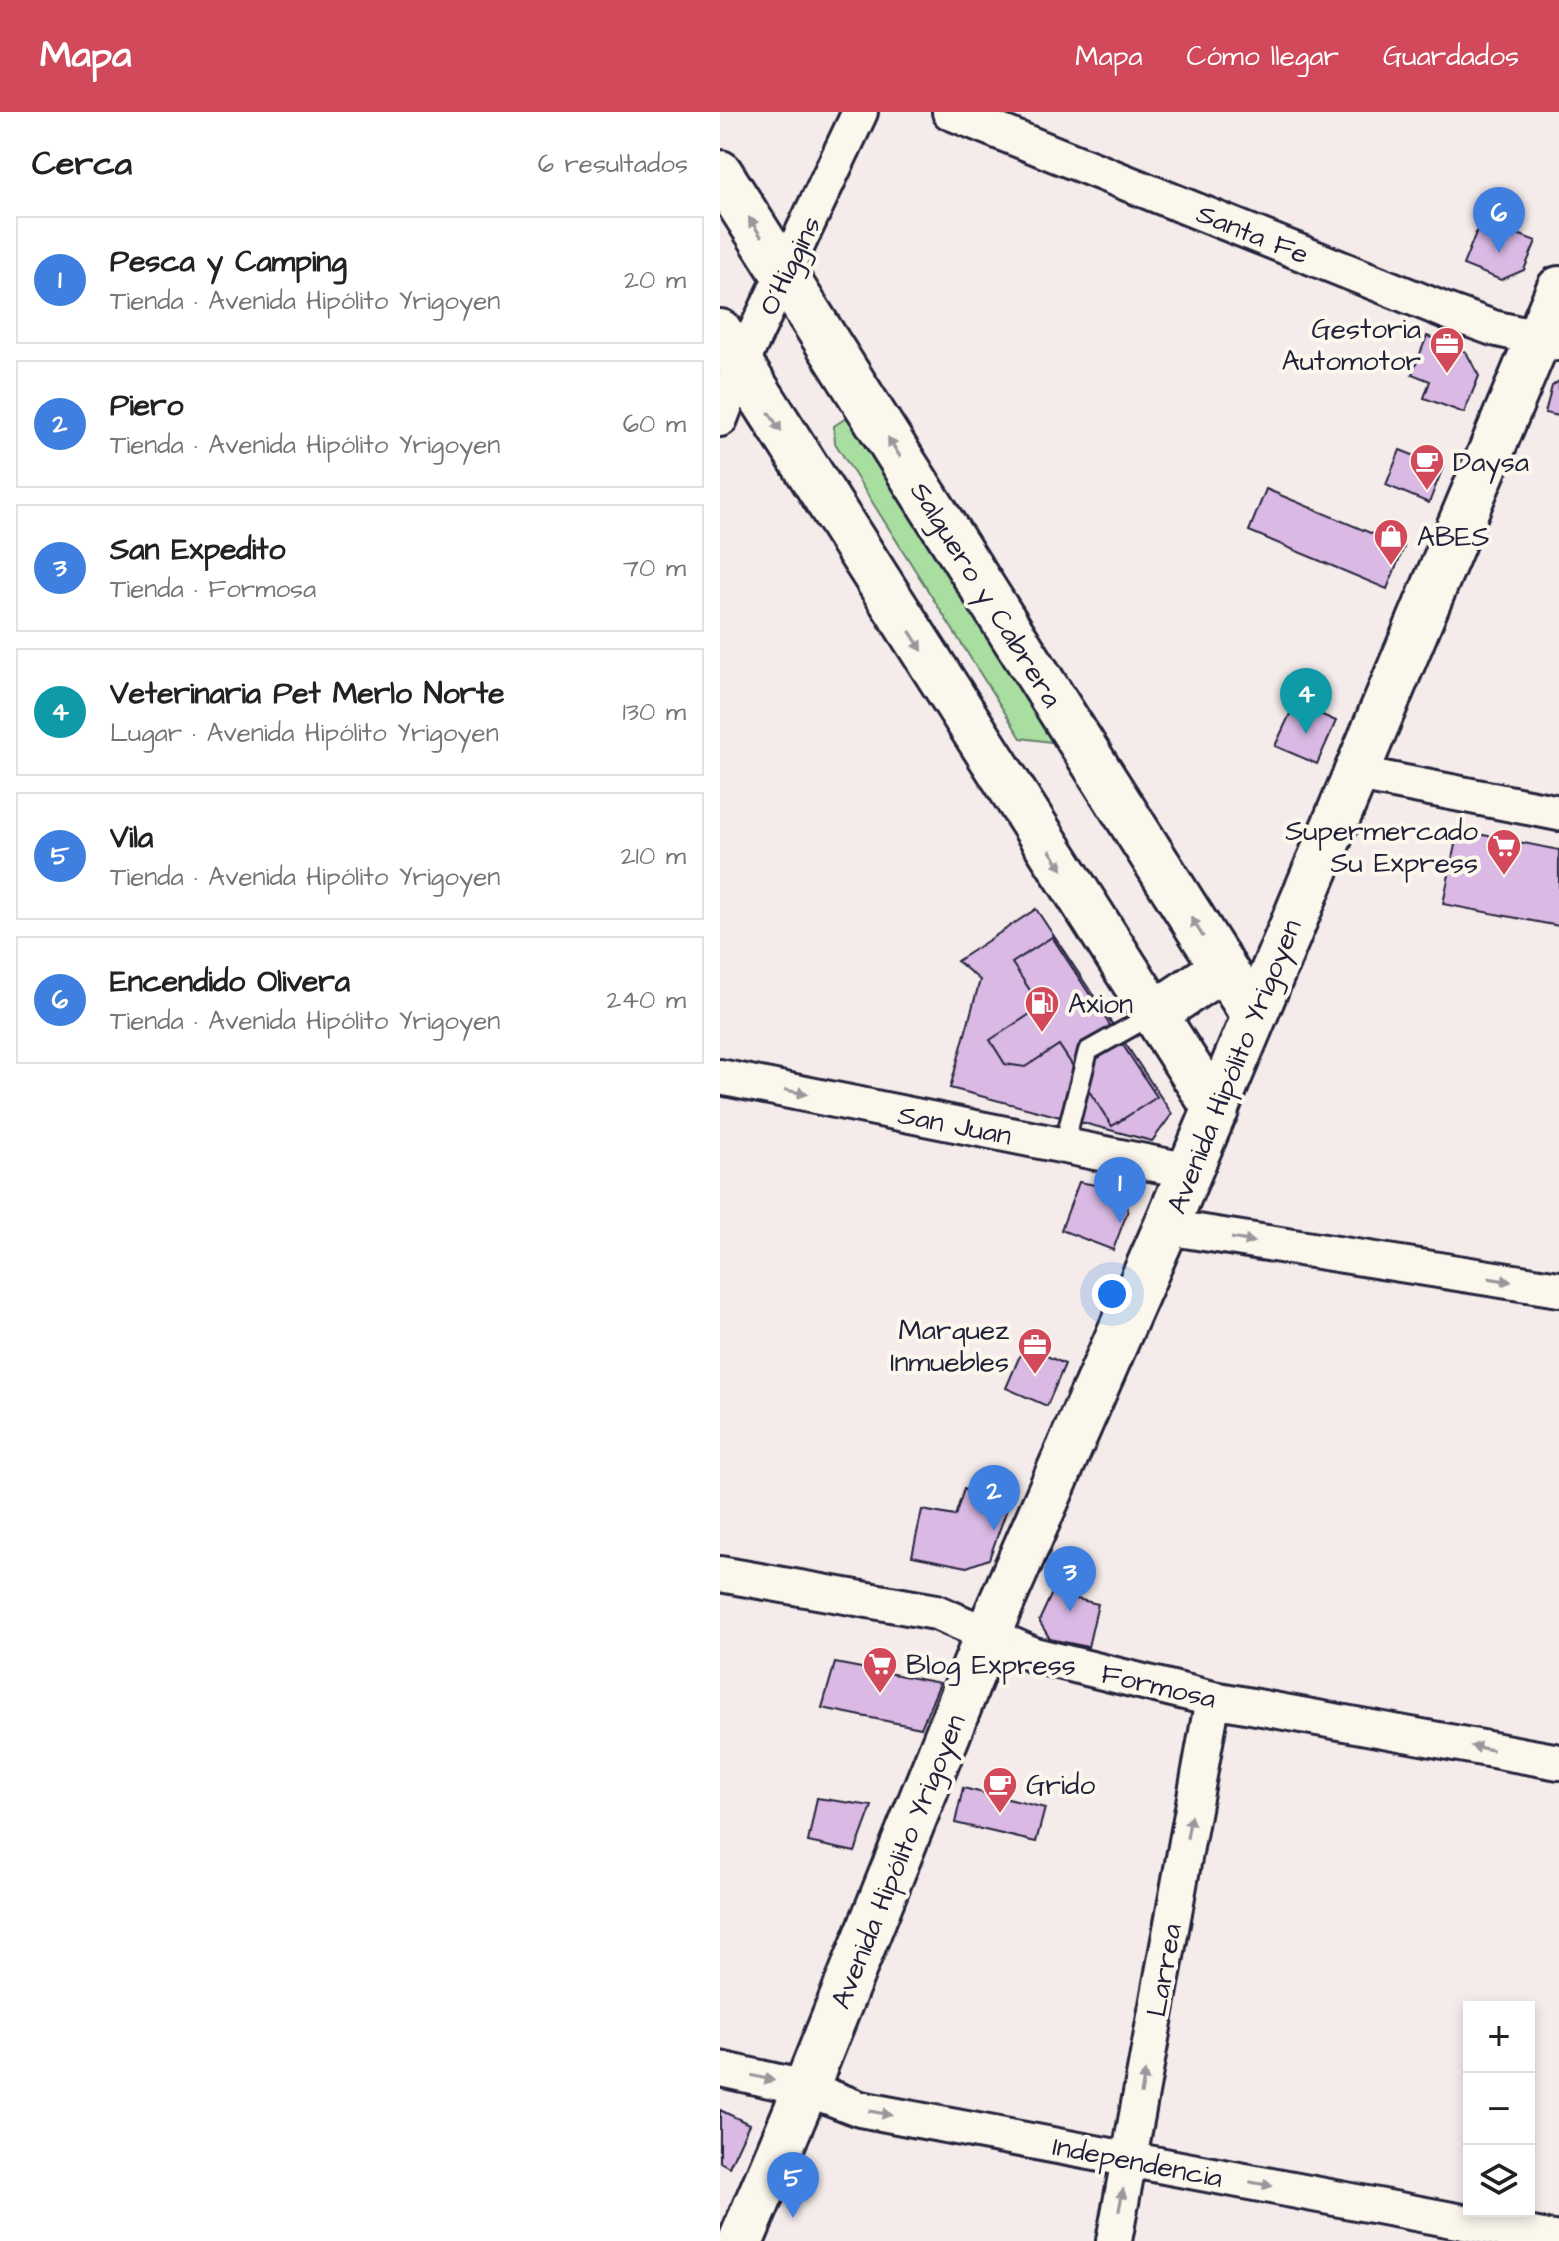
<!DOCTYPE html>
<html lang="es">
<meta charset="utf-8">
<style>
body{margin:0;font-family:"Architects Daughter",sans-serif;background:#f2f2f2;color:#222}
.controls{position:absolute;right:24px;bottom:24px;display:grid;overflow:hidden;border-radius:0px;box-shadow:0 4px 12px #0003}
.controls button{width:72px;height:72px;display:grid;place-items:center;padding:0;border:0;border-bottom:2px solid #e0e0e0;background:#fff;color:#222;font:40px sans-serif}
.you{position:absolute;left:392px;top:1182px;width:28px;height:28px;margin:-20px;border:6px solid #fff;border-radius:50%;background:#1a73e8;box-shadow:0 0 0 12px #1a73e833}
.badge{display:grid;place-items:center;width:52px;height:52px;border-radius:50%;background:#d1495b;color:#fff;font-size:26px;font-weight:700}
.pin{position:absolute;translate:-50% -66px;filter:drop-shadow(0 2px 4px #0008)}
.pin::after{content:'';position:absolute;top:42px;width:28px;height:24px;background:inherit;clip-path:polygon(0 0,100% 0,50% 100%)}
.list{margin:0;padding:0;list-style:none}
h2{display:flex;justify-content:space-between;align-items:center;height:104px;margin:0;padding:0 32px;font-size:34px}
h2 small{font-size:26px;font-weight:400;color:#767676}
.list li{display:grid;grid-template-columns:52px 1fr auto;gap:24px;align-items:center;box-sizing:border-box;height:128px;margin:0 16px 16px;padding:0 16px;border:2px solid #e0e0e0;border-radius:0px}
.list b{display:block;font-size:30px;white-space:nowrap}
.list p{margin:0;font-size:26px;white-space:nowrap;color:#767676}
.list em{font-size:26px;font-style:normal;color:#767676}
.icon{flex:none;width:44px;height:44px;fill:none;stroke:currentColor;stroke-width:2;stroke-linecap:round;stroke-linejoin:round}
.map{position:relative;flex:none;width:839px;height:2129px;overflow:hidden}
header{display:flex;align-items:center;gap:48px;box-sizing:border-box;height:112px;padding:0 40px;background:#d1495b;color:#fff}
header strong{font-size:38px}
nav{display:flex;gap:44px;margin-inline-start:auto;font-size:28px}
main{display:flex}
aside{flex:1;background:#fff}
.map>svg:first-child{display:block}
</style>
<header>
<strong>Mapa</strong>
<nav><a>Mapa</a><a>Cómo llegar</a><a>Guardados</a></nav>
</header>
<main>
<aside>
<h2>Cerca<small>6 resultados</small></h2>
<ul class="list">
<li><span class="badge" style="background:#3f7fe0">1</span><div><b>Pesca y Camping</b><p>Tienda · Avenida Hipólito Yrigoyen</p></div><em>20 m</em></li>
<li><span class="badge" style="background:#3f7fe0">2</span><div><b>Piero</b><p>Tienda · Avenida Hipólito Yrigoyen</p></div><em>60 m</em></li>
<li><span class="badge" style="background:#3f7fe0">3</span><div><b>San Expedito</b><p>Tienda · Formosa</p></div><em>70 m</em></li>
<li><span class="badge" style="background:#0f9aa8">4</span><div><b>Veterinaria Pet Merlo Norte</b><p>Lugar · Avenida Hipólito Yrigoyen</p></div><em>130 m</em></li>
<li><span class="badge" style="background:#3f7fe0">5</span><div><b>Vila</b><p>Tienda · Avenida Hipólito Yrigoyen</p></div><em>210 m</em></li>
<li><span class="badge" style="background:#3f7fe0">6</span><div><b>Encendido Olivera</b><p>Tienda · Avenida Hipólito Yrigoyen</p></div><em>240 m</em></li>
</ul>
</aside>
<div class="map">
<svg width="839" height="2129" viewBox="0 0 839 2129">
<rect width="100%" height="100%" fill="#f4ebea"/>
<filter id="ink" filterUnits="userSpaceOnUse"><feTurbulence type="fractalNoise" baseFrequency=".0125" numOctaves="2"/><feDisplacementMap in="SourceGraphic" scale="16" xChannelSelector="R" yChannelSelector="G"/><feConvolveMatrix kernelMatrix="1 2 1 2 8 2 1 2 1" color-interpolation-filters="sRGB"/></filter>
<g filter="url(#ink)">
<!-- green -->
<path fill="#a9dea1" stroke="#66806e" stroke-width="2" d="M 126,306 L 142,310 L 346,632 L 301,626 L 115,331 L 114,314 Z"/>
<!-- building -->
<path fill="#dab9e4" stroke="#22223b" stroke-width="2" d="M 761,108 L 816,129 L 804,158 L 781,168 L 743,153 Z
M 707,224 L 746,240 L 759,264 L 744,301 L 704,286 L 710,269 L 692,262 Z
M 839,269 L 839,304 L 825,301 L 832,274 Z
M 680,338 L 723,355 L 709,391 L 666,373 Z
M 546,377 L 684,435 L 667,477 L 529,419 Z
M 575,591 L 616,609 L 597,652 L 555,634 Z
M 738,718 L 839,738 L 839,814 L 723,792 Z
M 316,797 L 452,1002 L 432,1029 L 230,976 L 260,868 L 237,849 Z
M 332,825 L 437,985 L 392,1014 L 339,933 L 305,955 L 285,952 L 270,928 L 321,895 L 292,851 Z
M 359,1070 L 397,1077 L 408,1098 L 393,1138 L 341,1118 Z
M 304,1234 L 345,1252 L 327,1294 L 286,1276 Z
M 244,1377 L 287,1397 L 269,1447 L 247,1455 L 192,1444 L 202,1398 L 235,1404 Z
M 332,1481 L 378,1492 L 368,1535 L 330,1527 L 319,1509 Z
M 115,1551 L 220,1571 L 201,1616 L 102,1596 Z
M 243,1676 L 325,1696 L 316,1730 L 235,1711 Z
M 97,1686 L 152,1694 L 135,1740 L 88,1730 Z
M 0,1998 L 29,2012 L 9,2055 L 0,2050 Z"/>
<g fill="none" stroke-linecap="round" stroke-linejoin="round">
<!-- lane casing -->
<g stroke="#22223b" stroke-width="24">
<path id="lane" d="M 344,1033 L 368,939 L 434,902"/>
</g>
<!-- street casing -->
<g stroke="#22223b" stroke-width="40">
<path id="street" d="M 230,0 L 726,199 L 773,216 L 839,231
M 0,307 L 20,254 L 140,0
M 633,661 L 839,701
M 0,965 L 470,1059
M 446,1115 L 839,1177
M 0,1462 L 216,1500 L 314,1543 L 493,1587 L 839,1650
M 0,1957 L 86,1976 L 140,1997 L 839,2128
M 394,2129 L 493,1587"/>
</g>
<!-- secondary casing -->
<g stroke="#22223b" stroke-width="50">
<path id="secondary" d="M 0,61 L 534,904
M 0,220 L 496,998
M 434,902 L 503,856
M 21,2129 L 86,1976 L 267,1524 L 446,1115 L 839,177"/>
</g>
<!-- lane -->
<use href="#lane" stroke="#fbf7ec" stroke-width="18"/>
<!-- street -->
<use href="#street" stroke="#fbf7ec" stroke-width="34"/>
<!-- secondary -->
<use href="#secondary" stroke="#fbf7ec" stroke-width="44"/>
</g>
<!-- one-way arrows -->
<defs><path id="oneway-solid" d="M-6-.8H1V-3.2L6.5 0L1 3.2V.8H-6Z" transform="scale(2)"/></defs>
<g fill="#99979c">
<use href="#oneway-solid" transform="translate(35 115) rotate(-123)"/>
<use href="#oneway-solid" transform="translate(55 310) rotate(57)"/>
<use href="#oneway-solid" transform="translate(174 335) rotate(-122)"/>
<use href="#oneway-solid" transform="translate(196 529) rotate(57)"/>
<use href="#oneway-solid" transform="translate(336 748) rotate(57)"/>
<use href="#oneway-solid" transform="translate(477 815) rotate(-122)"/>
<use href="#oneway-solid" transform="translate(76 980) rotate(11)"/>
<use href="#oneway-solid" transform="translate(523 1128) rotate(9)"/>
<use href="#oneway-solid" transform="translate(780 1168) rotate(9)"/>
<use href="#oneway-solid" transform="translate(762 1636) rotate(-170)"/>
<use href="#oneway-solid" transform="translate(469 1715) rotate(-80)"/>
<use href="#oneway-solid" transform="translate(43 1966) rotate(13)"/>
<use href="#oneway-solid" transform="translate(423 1971) rotate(-80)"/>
<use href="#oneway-solid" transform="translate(160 2001) rotate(11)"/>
<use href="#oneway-solid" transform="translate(541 2072) rotate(11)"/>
<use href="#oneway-solid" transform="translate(401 2088) rotate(-79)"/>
</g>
</g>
<!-- icons -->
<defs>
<g id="office-pin" transform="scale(1.8)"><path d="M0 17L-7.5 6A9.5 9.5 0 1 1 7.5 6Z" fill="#d1495b" stroke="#fbf7ec"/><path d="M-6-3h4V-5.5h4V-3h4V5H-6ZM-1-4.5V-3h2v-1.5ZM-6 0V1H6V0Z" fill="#fff"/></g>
<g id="cafe-pin" transform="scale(1.8)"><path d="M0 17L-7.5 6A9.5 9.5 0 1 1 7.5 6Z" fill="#d1495b" stroke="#fbf7ec"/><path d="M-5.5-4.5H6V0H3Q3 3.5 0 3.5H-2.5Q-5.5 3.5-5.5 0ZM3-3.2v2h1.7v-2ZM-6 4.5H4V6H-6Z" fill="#fff"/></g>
<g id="shop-pin" transform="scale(1.8)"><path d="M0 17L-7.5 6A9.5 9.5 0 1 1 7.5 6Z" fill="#d1495b" stroke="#fbf7ec"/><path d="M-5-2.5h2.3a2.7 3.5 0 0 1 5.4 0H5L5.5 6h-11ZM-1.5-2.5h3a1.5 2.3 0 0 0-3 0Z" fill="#fff"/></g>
<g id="supermarket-pin" transform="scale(1.8)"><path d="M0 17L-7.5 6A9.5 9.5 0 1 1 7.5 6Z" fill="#d1495b" stroke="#fbf7ec"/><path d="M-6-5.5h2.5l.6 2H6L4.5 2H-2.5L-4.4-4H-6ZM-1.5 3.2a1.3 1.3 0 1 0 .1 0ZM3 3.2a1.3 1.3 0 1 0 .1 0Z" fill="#fff"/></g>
<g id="fuel-pin" transform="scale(1.8)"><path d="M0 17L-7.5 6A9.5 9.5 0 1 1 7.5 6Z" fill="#d1495b" stroke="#fbf7ec"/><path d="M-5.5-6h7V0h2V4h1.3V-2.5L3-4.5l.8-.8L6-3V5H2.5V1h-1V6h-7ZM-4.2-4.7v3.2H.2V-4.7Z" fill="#fff"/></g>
</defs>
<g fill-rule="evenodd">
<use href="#office-pin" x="727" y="232"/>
<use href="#cafe-pin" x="707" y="349"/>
<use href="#shop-pin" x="671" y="424"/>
<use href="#supermarket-pin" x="784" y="734"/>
<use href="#fuel-pin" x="322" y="891"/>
<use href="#office-pin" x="315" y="1233"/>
<use href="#supermarket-pin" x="160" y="1552"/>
<use href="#cafe-pin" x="280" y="1672"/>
</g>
<g text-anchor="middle" stroke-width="8" stroke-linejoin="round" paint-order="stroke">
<!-- street labels -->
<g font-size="28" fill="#22223b" stroke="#fbf7ec">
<text transform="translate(533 121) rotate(22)" y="10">Santa Fe</text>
<text transform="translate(69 153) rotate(-64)" y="10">O´Higgins</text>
<text transform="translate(267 482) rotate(58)" y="10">Salguero y Cabrera</text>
<text transform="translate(513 954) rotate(-68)" y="10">Avenida Hipólito Yrigoyen</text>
<text transform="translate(235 1012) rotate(11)" y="10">San Juan</text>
<text transform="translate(439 1573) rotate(13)" y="10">Formosa</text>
<text transform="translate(177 1749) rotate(-68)" y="10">Avenida Hipólito Yrigoyen</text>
<text transform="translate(443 1858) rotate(-80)" y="10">Larrea</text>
<text transform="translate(418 2049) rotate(11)" y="10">Independencia</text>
</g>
<!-- poi labels -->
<g font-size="28" fill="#22223b" stroke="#fbf7ec" text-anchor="start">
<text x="701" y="226" text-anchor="end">Gestoria<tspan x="701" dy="32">Automotor</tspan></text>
<text x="733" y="359">Daysa</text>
<text x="697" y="434">ABES</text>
<text x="758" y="728" text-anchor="end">Supermercado<tspan x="758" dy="32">Su Express</tspan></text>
<text x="348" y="901">Axion</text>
<text x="289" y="1227" text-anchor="end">Marquez<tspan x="289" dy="32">Inmuebles</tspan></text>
<text x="186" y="1562">Blog Express</text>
<text x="306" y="1682">Grido</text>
</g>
</g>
</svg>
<div class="controls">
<button>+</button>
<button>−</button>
<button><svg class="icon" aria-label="layers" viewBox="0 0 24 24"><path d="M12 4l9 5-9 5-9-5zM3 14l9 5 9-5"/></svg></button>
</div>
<div class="you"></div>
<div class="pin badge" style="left:400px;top:1111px;background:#3f7fe0">1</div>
<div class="pin badge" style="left:274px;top:1419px;background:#3f7fe0">2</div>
<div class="pin badge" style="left:350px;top:1500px;background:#3f7fe0">3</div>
<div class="pin badge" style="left:586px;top:622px;background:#0f9aa8">4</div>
<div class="pin badge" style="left:73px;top:2106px;background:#3f7fe0">5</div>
<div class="pin badge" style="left:779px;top:141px;background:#3f7fe0">6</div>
</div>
</main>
